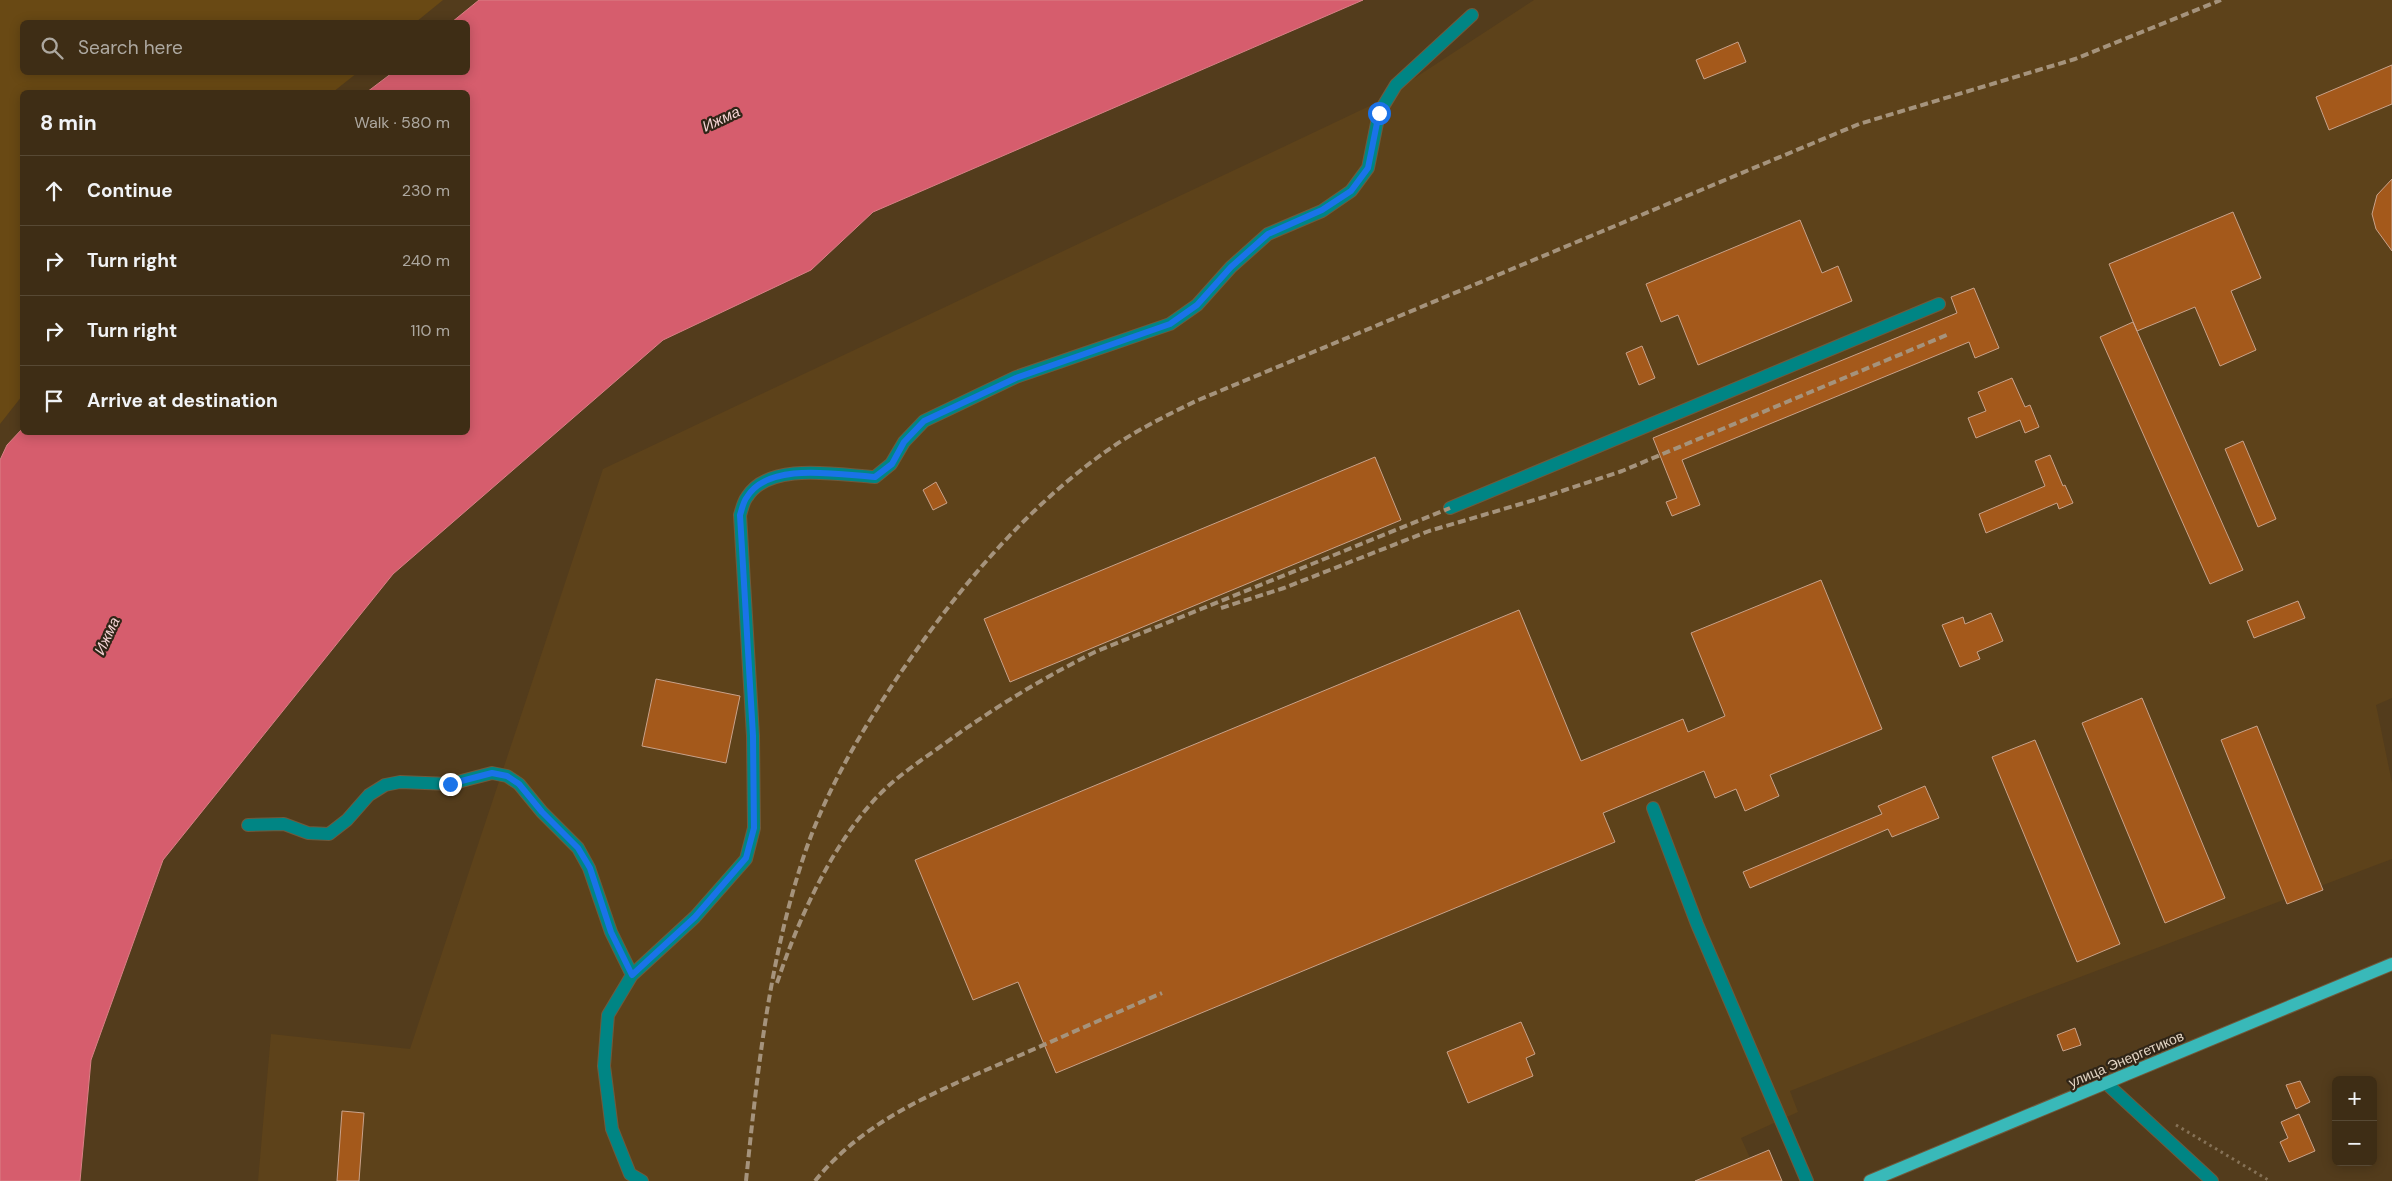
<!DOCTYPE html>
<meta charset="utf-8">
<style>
body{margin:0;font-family:"DM Sans",sans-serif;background:#45351e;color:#f1f3f6}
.controls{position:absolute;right:15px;bottom:15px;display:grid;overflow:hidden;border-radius:8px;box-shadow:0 2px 12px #0003}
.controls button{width:45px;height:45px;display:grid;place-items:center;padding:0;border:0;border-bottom:1px solid #574934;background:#3e2d15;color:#f1f3f6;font:25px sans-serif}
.stop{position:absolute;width:15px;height:15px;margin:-11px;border:4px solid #1a73e8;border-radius:50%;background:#fff}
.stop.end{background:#1a73e8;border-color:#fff;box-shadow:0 1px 5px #0008}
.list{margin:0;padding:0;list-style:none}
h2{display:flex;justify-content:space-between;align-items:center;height:65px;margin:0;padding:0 20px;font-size:21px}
h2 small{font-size:16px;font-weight:400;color:#ada8a0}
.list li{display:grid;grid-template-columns:32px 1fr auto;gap:15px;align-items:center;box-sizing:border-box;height:70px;padding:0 20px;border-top:1px solid #574934}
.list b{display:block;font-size:19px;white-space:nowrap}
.list em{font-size:16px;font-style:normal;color:#ada8a0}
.icon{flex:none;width:28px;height:28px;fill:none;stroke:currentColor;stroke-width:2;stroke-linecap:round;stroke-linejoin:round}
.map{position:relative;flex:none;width:2392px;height:1181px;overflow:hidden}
.search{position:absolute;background:#3e2d15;box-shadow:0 2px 12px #0003;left:20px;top:20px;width:450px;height:55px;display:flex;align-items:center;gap:12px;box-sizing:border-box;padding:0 18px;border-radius:8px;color:#ada8a0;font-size:19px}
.panel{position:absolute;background:#3e2d15;box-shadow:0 2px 12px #0003;left:20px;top:90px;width:450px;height:345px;border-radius:8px}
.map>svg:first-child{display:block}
</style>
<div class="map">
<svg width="2392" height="1181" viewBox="0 0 2392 1181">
<rect width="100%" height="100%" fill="#533c1c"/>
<!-- built -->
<path fill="#5d421a" d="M 1534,0 L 2392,0 L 2392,698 L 2376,705 L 2392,783 L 2392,859 L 2030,996 L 1790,1091 L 1798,1112 L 1741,1138 L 1750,1158 L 1702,1177 L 1703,1181 L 258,1181 L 271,1034 L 410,1049 L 603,469 L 1378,102 Z"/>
<!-- green -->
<path fill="#694914" d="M 0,0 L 443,0 L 416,22 L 22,22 L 22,72 L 357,73 L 333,92 L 22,92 L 22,396 L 0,424 Z"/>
<!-- water -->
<path fill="#d65d6d" stroke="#d98086" d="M 479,0 L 1363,0 L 873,212 L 811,270 L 663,340 L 393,574 L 163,860 L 91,1060 L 80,1181 L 0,1181 L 0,460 L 7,445 L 22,429 L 22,432 L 468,432 L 468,92 L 367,92 L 392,73 L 468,72 L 468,22 L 452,22 Z"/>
<!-- building -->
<path fill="#a4591b" stroke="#c9a28a" d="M 1738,42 L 1746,62 L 1704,79 L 1696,60 Z
M 2392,65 L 2392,104 L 2329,130 L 2316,97 Z
M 2392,179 L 2392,251 L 2376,229 L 2372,214 L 2377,195 Z
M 2233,212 L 2261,278 L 2231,291 L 2256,350 L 2220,366 L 2195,307 L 2137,331 L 2109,264 Z
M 1800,220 L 1822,273 L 1838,266 L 1852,301 L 1698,365 L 1678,315 L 1661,322 L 1646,284 Z
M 1974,288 L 1999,348 L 1975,358 L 1969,342 L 1682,460 L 1700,505 L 1672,516 L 1666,502 L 1677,498 L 1653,438 L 1957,313 L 1951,297 Z
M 2133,322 L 2243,570 L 2210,584 L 2100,337 Z
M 1642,346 L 1655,378 L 1639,385 L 1626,353 Z
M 2012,378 L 2025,407 L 2030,405 L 2039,427 L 2025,433 L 2020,420 L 1976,438 L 1968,418 L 1986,411 L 1978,392 Z
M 2243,441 L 2276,519 L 2258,527 L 2225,449 Z
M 2050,455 L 2063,486 L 2065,485 L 2073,503 L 2059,509 L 2057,503 L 1986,533 L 1979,514 L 2045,486 L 2035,461 Z
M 1375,457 L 1401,520 L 1010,682 L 984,619 Z
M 936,482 L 947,503 L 933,510 L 923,490 Z
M 1821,580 L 1882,729 L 1770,775 L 1779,796 L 1745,811 L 1736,789 L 1715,798 L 1704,771 L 1603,813 L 1615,842 L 1056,1073 L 1018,982 L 973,1000 L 915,860 L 1519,610 L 1581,761 L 1683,719 L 1688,732 L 1725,716 L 1691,633 Z
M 2298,601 L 2305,618 L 2254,638 L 2247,621 Z
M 1991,613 L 2003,641 L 1977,652 L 1980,659 L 1960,667 L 1942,625 L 1963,617 L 1965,624 Z
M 656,679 L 740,696 L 726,763 L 642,746 Z
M 2142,698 L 2225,898 L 2165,923 L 2082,723 Z
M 2257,726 L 2323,890 L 2287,904 L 2221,740 Z
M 2035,740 L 2120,944 L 2077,962 L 1992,757 Z
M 1925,786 L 1939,818 L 1892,837 L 1888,829 L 1750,888 L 1743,872 L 1882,814 L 1878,806 Z
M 1521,1022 L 1535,1054 L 1526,1058 L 1533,1076 L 1468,1103 L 1447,1052 Z
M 2075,1028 L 2081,1045 L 2063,1051 L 2057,1035 Z
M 2300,1081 L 2310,1102 L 2296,1109 L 2286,1085 Z
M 342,1111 L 364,1113 L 359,1181 L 337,1181 Z
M 2299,1114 L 2315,1151 L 2289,1162 L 2280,1142 L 2288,1138 L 2281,1122 Z
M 1769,1150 L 1782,1181 L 1695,1181 Z"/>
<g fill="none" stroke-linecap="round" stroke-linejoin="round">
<!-- minor casing -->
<g stroke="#6f5a3d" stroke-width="14">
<path id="minor" d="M 1450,508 L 1939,304
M 1653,808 L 1697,924 L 1807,1181
M 248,825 L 284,824 L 308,833 L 329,834 L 347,820 L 369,795 L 385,785 L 400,782 L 450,784 L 492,773 L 507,776 L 519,784 L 542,812 L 578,848 L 589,868 L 611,932 L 632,975
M 2107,1084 L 2212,1181
M 642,1181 L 630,1174 L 612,1129 L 604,1066 L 608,1015 L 632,975 L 695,917 L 746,859 L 754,828 L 753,736 L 740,515 C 742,509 743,502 747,497 C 769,461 839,475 875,477 L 891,464 L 904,442 L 924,421 L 1016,377 L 1170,324 L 1197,305 L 1231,267 L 1268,234 L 1322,211 L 1351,191 L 1368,168 L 1379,113 L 1396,85 L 1472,15"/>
</g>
<!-- major casing -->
<g stroke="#6f5a3d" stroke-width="14">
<path id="major" d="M 1870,1181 L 2392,964"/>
</g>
<!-- path -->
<path stroke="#867257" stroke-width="3" stroke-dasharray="2.5 4" stroke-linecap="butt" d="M 2176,1125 L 2270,1181"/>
<!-- minor -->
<use href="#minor" stroke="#008584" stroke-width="12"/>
<!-- major -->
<use href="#major" stroke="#39b9b9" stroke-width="12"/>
<!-- rail -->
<path stroke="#a5937c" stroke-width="4" stroke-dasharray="8 4" stroke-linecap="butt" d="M 1221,608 L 1284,588 L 1429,531 L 1541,498 L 1622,471 L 1949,334
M 777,983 C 798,920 831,846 877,797 C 895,778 916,764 937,749 C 989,711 1037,681 1095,652 L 1450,508
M 746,1181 C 757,1076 768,969 800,868 C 821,799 857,738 897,678 C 955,593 1020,513 1105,452 C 1133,432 1165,416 1196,401 L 1859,124 L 2075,59 L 2221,0
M 815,1181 C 865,1119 938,1091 1009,1060 C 1060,1038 1111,1015 1162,993"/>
</g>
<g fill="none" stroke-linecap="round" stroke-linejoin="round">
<!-- route -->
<path stroke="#1a73e8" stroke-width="6" d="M 450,784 L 492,773 L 507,776 L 519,784 L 542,812 L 578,848 L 590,868 L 611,932 L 632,975 L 695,917 L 746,858 L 754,828 L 753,736 L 740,515 C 742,509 743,502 747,497 C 769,461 839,475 875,477 L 892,464 L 904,442 L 924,421 L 1016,378 L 1170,324 L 1197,305 L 1231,267 L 1268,234 L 1322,210 L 1351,191 L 1368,168 L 1379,113"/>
</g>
<g text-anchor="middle" stroke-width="4.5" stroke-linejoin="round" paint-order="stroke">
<!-- street labels -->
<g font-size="14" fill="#e1d3c2" stroke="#302517">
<text transform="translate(2126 1059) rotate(-23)" y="5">улица Энергетиков</text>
</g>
<!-- water labels -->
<g font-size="15" font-style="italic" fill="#f4d4d5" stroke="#302517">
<text transform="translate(721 119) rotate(-25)" y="5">Ижма</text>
<text transform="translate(107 636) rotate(-65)" y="5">Ижма</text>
</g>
</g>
</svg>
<div class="controls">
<button>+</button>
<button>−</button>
</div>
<div class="stop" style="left:1379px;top:113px"></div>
<div class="stop end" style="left:450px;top:784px"></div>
<div class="search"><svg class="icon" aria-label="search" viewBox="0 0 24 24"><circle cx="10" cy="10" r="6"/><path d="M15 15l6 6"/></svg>Search here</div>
<section class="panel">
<h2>8 min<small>Walk · 580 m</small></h2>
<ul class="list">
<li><svg class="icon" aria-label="ahead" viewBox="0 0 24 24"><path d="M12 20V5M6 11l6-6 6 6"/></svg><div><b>Continue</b></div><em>230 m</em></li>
<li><svg class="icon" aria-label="right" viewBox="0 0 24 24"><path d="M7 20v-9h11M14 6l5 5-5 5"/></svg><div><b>Turn right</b></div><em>240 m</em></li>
<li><svg class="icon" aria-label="right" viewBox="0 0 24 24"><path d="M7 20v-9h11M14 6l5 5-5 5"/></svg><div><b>Turn right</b></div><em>110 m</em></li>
<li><svg class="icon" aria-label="arrive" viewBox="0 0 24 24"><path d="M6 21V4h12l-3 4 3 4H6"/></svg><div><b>Arrive at destination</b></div></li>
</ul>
</section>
</div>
